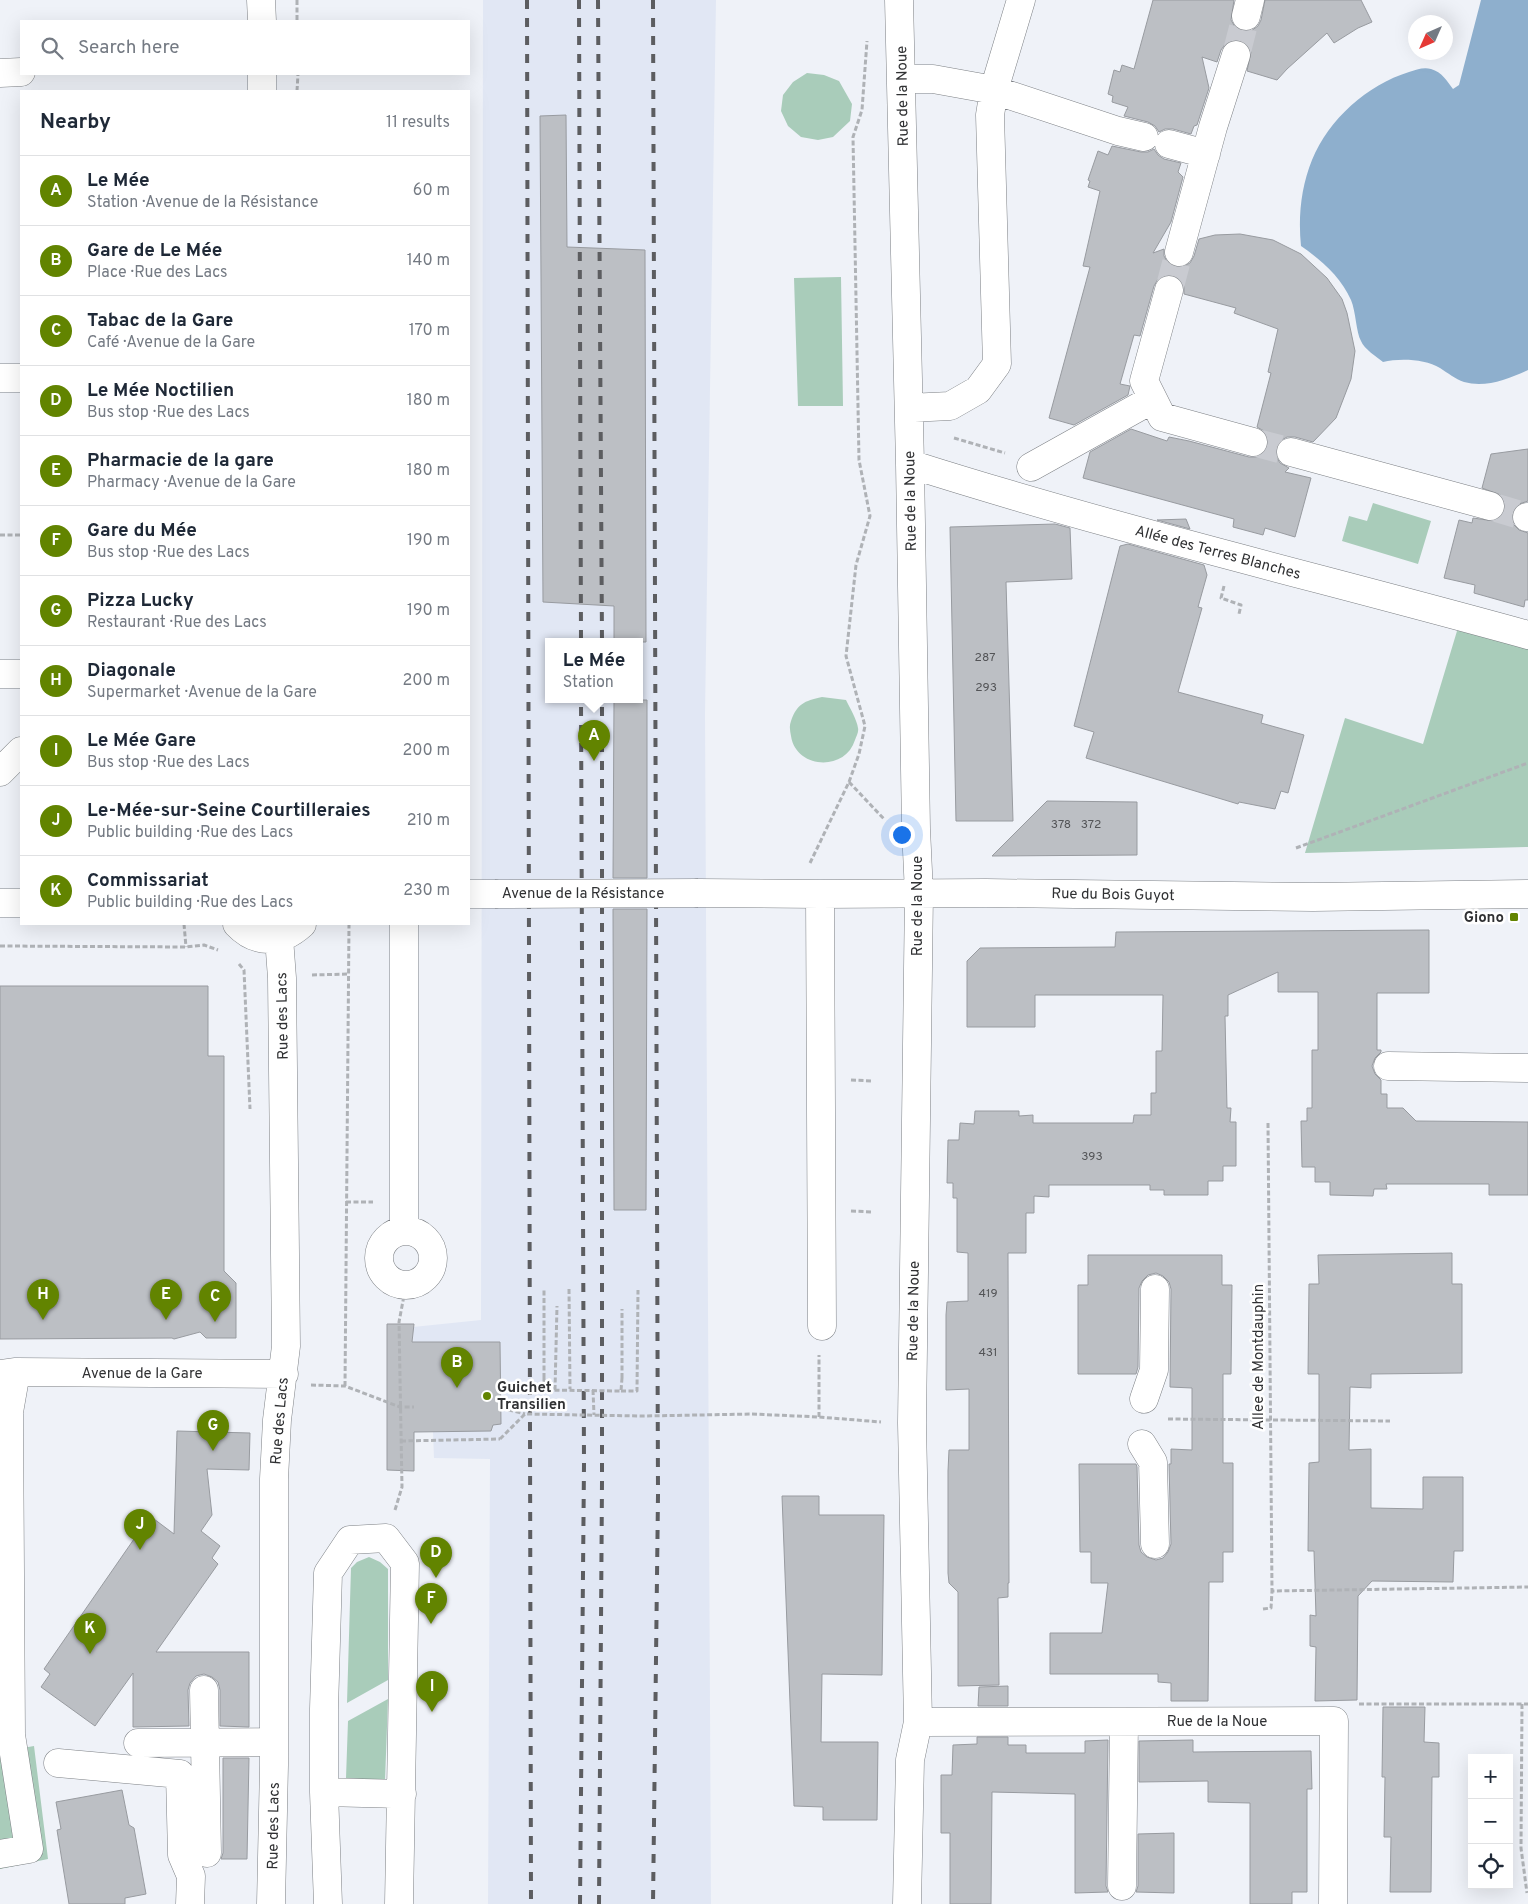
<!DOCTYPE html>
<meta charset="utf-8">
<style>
body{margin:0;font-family:Overpass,sans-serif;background:#f2f2f3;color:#1f2937}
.controls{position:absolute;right:15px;bottom:15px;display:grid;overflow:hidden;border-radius:0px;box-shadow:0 5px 20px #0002}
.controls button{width:45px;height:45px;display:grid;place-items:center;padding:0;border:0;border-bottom:1px solid #e0e1e3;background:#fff;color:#1f2937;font:25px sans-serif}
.compass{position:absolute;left:1408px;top:15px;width:45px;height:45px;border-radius:50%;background:#fff;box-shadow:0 5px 20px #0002;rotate:225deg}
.you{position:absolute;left:901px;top:834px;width:18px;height:18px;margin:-12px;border:4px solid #fff;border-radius:50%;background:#1a73e8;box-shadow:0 0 0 8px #1a73e833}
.badge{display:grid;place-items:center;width:32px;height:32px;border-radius:50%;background:#628400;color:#fff;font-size:16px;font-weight:700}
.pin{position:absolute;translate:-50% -41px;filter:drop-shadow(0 1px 2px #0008)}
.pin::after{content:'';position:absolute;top:26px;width:18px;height:15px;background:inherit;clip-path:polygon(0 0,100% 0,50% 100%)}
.popup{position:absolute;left:545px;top:638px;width:98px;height:65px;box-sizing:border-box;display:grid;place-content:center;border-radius:0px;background:#fff;filter:drop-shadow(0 1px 4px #0005);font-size:16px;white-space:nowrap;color:#747a83}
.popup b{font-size:19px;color:#1f2937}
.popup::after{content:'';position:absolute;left:50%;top:100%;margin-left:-10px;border:10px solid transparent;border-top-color:#fff}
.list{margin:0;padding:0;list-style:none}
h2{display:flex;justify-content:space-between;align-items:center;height:65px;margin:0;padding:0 20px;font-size:21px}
h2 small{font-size:16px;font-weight:400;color:#747a83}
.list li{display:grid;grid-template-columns:32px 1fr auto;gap:15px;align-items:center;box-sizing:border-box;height:70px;padding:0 20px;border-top:1px solid #e0e1e3}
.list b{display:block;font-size:19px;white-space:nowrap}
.list p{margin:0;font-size:16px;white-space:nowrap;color:#747a83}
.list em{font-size:16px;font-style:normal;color:#747a83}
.icon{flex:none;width:28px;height:28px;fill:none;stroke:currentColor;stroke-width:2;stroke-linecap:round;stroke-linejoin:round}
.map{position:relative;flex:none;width:1528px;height:1904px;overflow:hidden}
.search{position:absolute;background:#fff;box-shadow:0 5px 20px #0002;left:20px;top:20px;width:450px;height:55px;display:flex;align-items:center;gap:12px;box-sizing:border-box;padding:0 18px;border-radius:0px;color:#747a83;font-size:19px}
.panel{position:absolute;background:#fff;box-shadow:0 5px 20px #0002;left:20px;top:90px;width:450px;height:835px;border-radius:0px}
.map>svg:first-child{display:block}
</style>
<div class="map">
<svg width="1528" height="1904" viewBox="0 0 1528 1904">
<rect width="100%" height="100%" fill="#eff2f8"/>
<!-- built -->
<path fill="#e1e7f4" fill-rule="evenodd" d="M 483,0 L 716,0 L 705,714 L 711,1904 L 488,1904 L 490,1459 L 434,1458 L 433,1432 L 414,1423 L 413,1327 L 481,1320 ZM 549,642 L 639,642 L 639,700 L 549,700 Z"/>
<!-- green -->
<path fill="#a9ccba" d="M 807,73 L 824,75 L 839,81 L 852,104 L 850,121 L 833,137 L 818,140 L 801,137 L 788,126 L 781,111 L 783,95 L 793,82 Z
M 841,277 L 843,406 L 798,406 L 794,278 Z
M 1373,503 L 1431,521 L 1418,564 L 1342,541 L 1349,516 L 1367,521 Z
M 1460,621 L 1528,642 L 1528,847 L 1305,853 L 1345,718 L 1423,744 Z
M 822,697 L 846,700 C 850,708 857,720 858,728 C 859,732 856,737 855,740 C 845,772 796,769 791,736 C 790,731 789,726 791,721 C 797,704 804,701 822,697 Z
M 369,1557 L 380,1562 L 388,1569 L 388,1680 L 347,1703 L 351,1568 L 357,1562 Z
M 388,1699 L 385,1781 L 346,1778 L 348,1721 Z
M 34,1746 L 48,1859 L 0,1869 L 0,1752 Z"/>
<!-- water -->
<path fill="#8eafcd" d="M 1481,0 L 1528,0 L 1528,370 C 1508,379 1486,388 1464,382 C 1455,379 1448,373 1440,368 C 1425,359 1400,358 1383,362 C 1377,357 1364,349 1361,341 C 1356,332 1356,312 1351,300 C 1341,277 1321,260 1301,246 C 1298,217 1301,187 1312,160 C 1329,119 1367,85 1409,72 C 1416,70 1423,67 1431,69 C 1442,72 1447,81 1453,89 L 1459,85 Z"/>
<!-- building -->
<path fill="#bcbfc4" stroke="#989ba0" d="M 1153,0 L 1234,0 L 1231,20 L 1235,27 L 1243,31 L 1251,31 L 1258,26 L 1261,20 L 1265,0 L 1361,0 L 1372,22 L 1358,28 L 1334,43 L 1327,33 L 1287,69 L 1277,80 L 1247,71 L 1251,52 L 1247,44 L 1240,40 L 1233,40 L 1226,43 L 1221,50 L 1217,62 L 1202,57 L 1209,88 L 1197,125 L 1194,126 L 1191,134 L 1173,129 L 1165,129 L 1159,132 L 1155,126 L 1148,122 L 1124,116 L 1128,107 L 1112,102 L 1113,96 L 1108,94 L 1114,70 L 1120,72 L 1122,65 L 1134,69 Z
M 566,115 L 567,247 L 645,250 L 646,642 L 614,642 L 614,606 L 543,602 L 540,116 Z
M 1112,146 L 1141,152 L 1148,152 L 1154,149 L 1158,155 L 1164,159 L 1181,163 L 1178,172 L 1183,177 L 1171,222 L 1153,253 L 1164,249 L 1164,256 L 1168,263 L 1174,267 L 1182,267 L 1190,263 L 1194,256 L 1199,239 L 1215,235 L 1240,234 L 1273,240 L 1301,254 L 1327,278 L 1342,299 L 1347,313 L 1355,351 L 1351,379 L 1336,418 L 1313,442 L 1295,437 L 1287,437 L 1280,441 L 1276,448 L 1276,456 L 1280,463 L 1289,468 L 1285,472 L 1311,478 L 1295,537 L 1265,528 L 1263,535 L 1233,527 L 1234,519 L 1083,478 L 1090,452 L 1131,429 L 1167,441 L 1169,437 L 1189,441 L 1249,457 L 1257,457 L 1264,453 L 1268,447 L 1268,438 L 1264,431 L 1257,427 L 1271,373 L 1268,372 L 1278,329 L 1234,313 L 1236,308 L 1184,294 L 1184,286 L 1180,279 L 1174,275 L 1165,275 L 1158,279 L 1154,286 L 1140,336 L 1134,335 L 1120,384 L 1130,386 L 1128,395 L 1074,425 L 1049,418 L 1090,267 L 1083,266 L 1100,191 L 1088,187 L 1090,181 L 1088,180 L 1098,151 L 1108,155 Z
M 1528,449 L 1528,501 L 1519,504 L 1513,510 L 1511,517 L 1513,524 L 1519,530 L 1528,533 L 1528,600 L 1525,600 L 1524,607 L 1474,593 L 1475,585 L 1444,578 L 1459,520 L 1472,523 L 1473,518 L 1494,521 L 1501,517 L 1505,511 L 1505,502 L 1501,495 L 1482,488 L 1491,454 Z
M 1186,519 L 1190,529 L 1157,520 Z
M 1055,524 L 1070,528 L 1072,579 L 1006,582 L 1013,821 L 956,821 L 950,527 Z
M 1128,544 L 1204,565 L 1207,575 L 1198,607 L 1202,608 L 1178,692 L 1263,715 L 1261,723 L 1304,735 L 1288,793 L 1281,791 L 1275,809 L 1239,802 L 1238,804 L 1086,758 L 1094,732 L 1074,726 L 1120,546 Z
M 614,700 L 647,700 L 647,878 L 613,878 Z
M 1047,801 L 1137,802 L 1137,855 L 992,856 Z
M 613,909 L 647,909 L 646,1210 L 614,1210 Z
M 1429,930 L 1429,993 L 1377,993 L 1377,1050 L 1381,1050 L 1381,1052 L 1375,1058 L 1372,1066 L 1375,1074 L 1381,1080 L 1381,1094 L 1387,1094 L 1387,1108 L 1403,1108 L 1416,1121 L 1528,1122 L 1528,1195 L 1489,1195 L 1489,1184 L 1386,1184 L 1387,1189 L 1374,1189 L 1373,1196 L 1330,1195 L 1330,1182 L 1315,1182 L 1315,1167 L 1302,1167 L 1301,1121 L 1307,1121 L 1307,1108 L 1312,1108 L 1312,1050 L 1318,1050 L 1318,992 L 1278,992 L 1278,972 L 1228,995 L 1228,1016 L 1225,1016 L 1227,1108 L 1231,1108 L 1230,1122 L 1236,1122 L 1236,1166 L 1223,1166 L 1223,1181 L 1208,1181 L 1208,1195 L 1164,1195 L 1164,1190 L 1150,1190 L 1150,1185 L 1049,1185 L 1049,1197 L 1034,1196 L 1034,1213 L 1026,1213 L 1026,1253 L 1008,1253 L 1009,1583 L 1008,1583 L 1008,1597 L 998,1598 L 999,1685 L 958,1686 L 958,1592 L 949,1583 L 948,1573 L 948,1471 L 949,1450 L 969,1450 L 969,1389 L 946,1390 L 946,1315 L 947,1302 L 968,1301 L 968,1253 L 957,1252 L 957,1198 L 953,1198 L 953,1183 L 947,1183 L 948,1140 L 959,1140 L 960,1123 L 974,1124 L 975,1111 L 1019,1111 L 1019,1116 L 1033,1115 L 1033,1123 L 1133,1123 L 1134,1115 L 1151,1115 L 1151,1093 L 1156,1093 L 1156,1051 L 1162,1051 L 1163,995 L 1035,995 L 1035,1027 L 967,1027 L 967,961 L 980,948 L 1115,947 L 1116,932 Z
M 0,986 L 208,986 L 208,1056 L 224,1056 L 224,1271 L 236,1283 L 236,1338 L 206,1338 L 200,1332 L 174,1339 L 172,1338 L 0,1339 Z
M 1452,1253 L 1452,1284 L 1462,1284 L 1462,1373 L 1371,1374 L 1371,1388 L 1350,1387 L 1349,1450 L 1371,1449 L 1371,1508 L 1423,1509 L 1423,1477 L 1463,1477 L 1463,1551 L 1454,1551 L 1453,1582 L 1372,1581 L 1358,1596 L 1357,1700 L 1315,1701 L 1316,1647 L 1310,1646 L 1310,1615 L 1316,1616 L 1314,1551 L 1308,1551 L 1309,1463 L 1319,1462 L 1319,1374 L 1308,1374 L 1309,1284 L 1319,1284 L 1318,1255 Z
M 1088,1255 L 1222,1255 L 1222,1285 L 1232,1285 L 1231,1374 L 1223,1374 L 1223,1463 L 1233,1463 L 1233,1552 L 1223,1552 L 1223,1582 L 1209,1582 L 1208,1701 L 1171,1701 L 1171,1683 L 1158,1682 L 1158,1674 L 1050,1674 L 1050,1633 L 1102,1633 L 1108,1583 L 1091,1583 L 1091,1552 L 1080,1552 L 1079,1464 L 1136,1464 L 1137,1467 L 1139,1545 L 1141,1552 L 1147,1557 L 1156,1560 L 1163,1558 L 1168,1552 L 1171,1544 L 1169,1464 L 1171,1464 L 1171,1449 L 1192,1450 L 1192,1388 L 1170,1387 L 1171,1289 L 1169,1282 L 1163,1276 L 1156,1273 L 1148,1275 L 1142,1281 L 1139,1288 L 1138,1367 L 1136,1374 L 1078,1374 L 1078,1285 L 1088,1285 Z
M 387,1324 L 414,1324 L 412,1342 L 500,1342 L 501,1424 L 493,1425 L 491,1431 L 414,1432 L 414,1471 L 387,1470 Z
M 177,1431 L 250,1433 L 249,1470 L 207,1469 L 212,1515 L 201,1531 L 220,1546 L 212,1558 L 218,1564 L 156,1652 L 249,1652 L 249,1727 L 220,1726 L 220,1690 L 218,1682 L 212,1677 L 204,1674 L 196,1676 L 190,1683 L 188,1690 L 189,1726 L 133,1727 L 133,1673 L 95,1726 L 41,1687 L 50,1674 L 44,1669 L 150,1516 L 174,1534 Z
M 782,1496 L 819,1496 L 819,1515 L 884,1515 L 882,1675 L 822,1674 L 821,1742 L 878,1742 L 877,1820 L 823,1820 L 823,1807 L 794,1806 Z
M 1008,1686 L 1008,1706 L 978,1706 L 979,1687 Z
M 1383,1707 L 1425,1707 L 1424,1742 L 1439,1743 L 1439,1777 L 1432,1777 L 1431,1892 L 1390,1892 L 1391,1837 L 1384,1837 L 1385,1777 L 1382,1777 Z
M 977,1737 L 1008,1737 L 1008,1745 L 1026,1745 L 1026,1753 L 1085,1753 L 1085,1741 L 1108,1740 L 1106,1886 L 1108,1892 L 1075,1893 L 1075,1794 L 992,1792 L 991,1904 L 950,1904 L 950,1833 L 941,1833 L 941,1775 L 952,1775 L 953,1745 L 977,1744 Z
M 1193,1740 L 1193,1752 L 1311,1751 L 1312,1789 L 1307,1789 L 1307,1892 L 1292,1892 L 1292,1904 L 1250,1904 L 1250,1803 L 1208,1802 L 1208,1781 L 1139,1782 L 1139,1741 Z
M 223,1758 L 249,1758 L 247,1859 L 221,1859 L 223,1853 Z
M 122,1790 L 129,1825 L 134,1828 L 146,1894 L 125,1898 L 125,1904 L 69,1904 L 57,1830 L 61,1829 L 56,1802 Z
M 1174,1833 L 1174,1893 L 1136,1892 L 1138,1886 L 1138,1834 Z"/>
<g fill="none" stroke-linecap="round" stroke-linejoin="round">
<!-- minor-tunnel -->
<path stroke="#c9cbd1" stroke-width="28" stroke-dasharray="28 14" stroke-linecap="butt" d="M 1236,55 L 1246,16
M 1169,290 L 1179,252
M 1253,442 L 1291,452
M 1490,506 L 1527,517"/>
<!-- minor casing -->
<g stroke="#7d8085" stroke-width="29">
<path id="minor" d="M 261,0 L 262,21
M 899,0 L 910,464 L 916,829 L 919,893 L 912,1423 L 918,1722 L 910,1760 L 907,1904
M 1021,0 L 994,90 L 1118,131 L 1144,137
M 1246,16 L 1250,0
M 0,73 L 21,72
M 262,74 L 262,91
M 902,79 L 933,79 L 994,90 L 990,115 L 997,364 L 978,390 L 950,406 L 909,408
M 1169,144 L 1206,154
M 1179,252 L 1213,127 L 1236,55
M 1169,290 L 1144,381 L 1162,417 L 1253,442
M 0,378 L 21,378
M 1291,452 L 1490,506
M 910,464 C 1114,529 1322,578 1528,635
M 1031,467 L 1153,399
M 1527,517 L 1528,517
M 0,674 L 21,674
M 0,772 L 21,751
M 698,893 L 820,894 L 986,893 L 1313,897 L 1528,894
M 469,894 L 495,894
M 820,894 L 822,1326
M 0,903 L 21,903
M 237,924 C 257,945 281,943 302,924
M 404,924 L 404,1231
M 1388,1066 L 1528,1068
M379 1258a27 27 0 1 1 54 0a27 27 0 1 1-54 0Z
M 0,1374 L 16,1372 L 284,1374
M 1144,1399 L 1154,1370 L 1155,1289
M 1142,1444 L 1153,1462 L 1155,1544
M 204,1690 L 207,1853
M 918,1722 L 1334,1721 L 1333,1904
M 138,1743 L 273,1742
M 58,1763 L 180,1774 L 182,1855 L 191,1876 L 190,1904
M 324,1792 L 402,1794
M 0,1854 L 29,1849 L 11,1735 L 9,1412 L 16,1372
M 1122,1886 L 1124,1722
M 271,1904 L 274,1765 L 274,1479 L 277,1420 L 286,1346 L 282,978 L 279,938
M 328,1904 L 324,1792 L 324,1709 L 328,1573 L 350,1540 L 386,1538 L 405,1563 L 399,1904"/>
</g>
<!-- path -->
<path stroke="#afb2b6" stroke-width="3" stroke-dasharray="5 2.5" stroke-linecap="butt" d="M 297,0 L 297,21
M 297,91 L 298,74
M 954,438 L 1005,453
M 0,535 L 21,535
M 1224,586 L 1221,598 L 1241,605 L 1239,614
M 849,782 L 884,819
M 1296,848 L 1528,763
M 810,863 L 849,782 L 859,754 L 865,726 L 846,656 L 856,565 L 870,516 L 859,460 L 853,137 L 862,110 L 867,41
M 184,924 L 186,947
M 0,946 L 186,947 L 204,945 L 218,950
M 239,964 L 244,970 L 250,1109
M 312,975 L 349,974
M 851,1080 L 872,1081
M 1268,1123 L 1272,1591
M 346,1202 L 373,1202
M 851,1211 L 873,1212
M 569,1289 L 570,1389
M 544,1378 L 544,1289
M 622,1378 L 622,1309
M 311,1385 L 345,1386 L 400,1407 L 414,1407
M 345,1386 L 349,924
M 555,1390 L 557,1306
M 593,1390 L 594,1415
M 621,1391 L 637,1391 L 638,1290
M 501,1408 L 525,1414
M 752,1414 L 819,1417 L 881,1422
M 819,1417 L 819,1355
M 1168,1419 L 1390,1421
M 401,1441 L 500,1439
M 395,1510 L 402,1487 L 399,1322 L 406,1285
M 1263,1609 L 1271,1608 L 1272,1591 L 1528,1587
M 1359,1704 L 1528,1704
M 1522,1704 L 1521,1848 L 1527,1893"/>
<!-- minor -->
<use href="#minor" stroke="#fff" stroke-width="28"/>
<!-- rail -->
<path stroke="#5c5d60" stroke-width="4" stroke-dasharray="9 9" stroke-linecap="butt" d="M 527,0 L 531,1904
M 579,0 L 581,642
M 598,0 L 602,642
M 653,0 L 658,1495 L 653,1904
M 580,1904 L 584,1464 L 581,700
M 599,1904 L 602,1482 L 602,700"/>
<!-- minor-bridge casing -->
<g stroke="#7d8085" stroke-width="29" stroke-linecap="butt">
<path id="minor-bridge" d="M 495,894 L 698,893"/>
</g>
<!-- path-bridge -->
<path stroke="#afb2b6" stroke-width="3" stroke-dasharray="5 2.5" stroke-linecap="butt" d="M 544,1378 L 544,1390 L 621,1391 L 622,1378
M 500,1439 L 525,1414 L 644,1416 L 752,1414"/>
<!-- minor-bridge -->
<use href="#minor-bridge" stroke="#fff" stroke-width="28"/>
</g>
<!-- markers -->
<g fill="#628400" stroke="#fff" stroke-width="2">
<rect x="1509" y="912" width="10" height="10" rx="2.5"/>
<circle cx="487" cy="1396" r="5"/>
</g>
<g text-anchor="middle" stroke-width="5" stroke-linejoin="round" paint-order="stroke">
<!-- number labels -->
<g font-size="12" fill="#535457">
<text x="985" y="661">287</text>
<text x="986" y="691">293</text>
<text x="1061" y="828">378</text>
<text x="1091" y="828">372</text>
<text x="1092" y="1160">393</text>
<text x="988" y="1297">419</text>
<text x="988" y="1356">431</text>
</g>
<!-- street labels -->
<g font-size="15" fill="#303133" stroke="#fff">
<text transform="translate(902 96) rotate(-91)" y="5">Rue de la Noue</text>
<text transform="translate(910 501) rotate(-91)" y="5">Rue de la Noue</text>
<text transform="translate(1218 552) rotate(15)" y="5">Allée des Terres Blanches</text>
<text x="583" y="898">Avenue de la Résistance</text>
<text transform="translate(1113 894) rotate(1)" y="5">Rue du Bois Guyot</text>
<text transform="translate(917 906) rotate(-90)" y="5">Rue de la Noue</text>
<text transform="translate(282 1016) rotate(-91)" y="5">Rue des Lacs</text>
<text transform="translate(913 1311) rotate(-89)" y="5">Rue de la Noue</text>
<text transform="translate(1258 1357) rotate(-90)" y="5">Allee de Montdauphin</text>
<text x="142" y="1378">Avenue de la Gare</text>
<text transform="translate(279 1421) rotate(-85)" y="5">Rue des Lacs</text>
<text x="1217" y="1726">Rue de la Noue</text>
<text transform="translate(273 1826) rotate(-89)" y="5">Rue des Lacs</text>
</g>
<!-- poi labels -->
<g font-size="15" font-weight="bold" fill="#303133" stroke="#fff" text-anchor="end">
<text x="1504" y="922">Giono</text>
<text x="497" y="1392" text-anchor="start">Guichet<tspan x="497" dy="17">Transilien</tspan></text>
</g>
</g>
</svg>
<div class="controls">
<button>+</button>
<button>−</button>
<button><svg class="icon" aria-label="locate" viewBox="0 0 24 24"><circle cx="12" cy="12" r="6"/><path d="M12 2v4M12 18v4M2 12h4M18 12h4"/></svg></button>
</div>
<svg class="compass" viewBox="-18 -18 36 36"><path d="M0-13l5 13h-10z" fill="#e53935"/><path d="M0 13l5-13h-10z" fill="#747a83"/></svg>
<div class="you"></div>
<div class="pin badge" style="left:594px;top:761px">A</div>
<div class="popup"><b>Le Mée</b>Station</div>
<div class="pin badge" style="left:457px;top:1388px">B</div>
<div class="pin badge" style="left:215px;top:1322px">C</div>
<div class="pin badge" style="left:436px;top:1578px">D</div>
<div class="pin badge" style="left:166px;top:1320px">E</div>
<div class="pin badge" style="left:431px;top:1624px">F</div>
<div class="pin badge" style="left:213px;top:1451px">G</div>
<div class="pin badge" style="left:43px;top:1320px">H</div>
<div class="pin badge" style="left:432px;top:1712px">I</div>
<div class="pin badge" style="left:140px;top:1550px">J</div>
<div class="pin badge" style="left:90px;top:1654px">K</div>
<div class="search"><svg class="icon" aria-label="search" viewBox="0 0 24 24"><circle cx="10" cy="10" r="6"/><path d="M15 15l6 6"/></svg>Search here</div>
<section class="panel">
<h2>Nearby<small>11 results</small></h2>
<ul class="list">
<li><span class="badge">A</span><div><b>Le Mée</b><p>Station · Avenue de la Résistance</p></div><em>60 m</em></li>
<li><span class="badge">B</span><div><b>Gare de Le Mée</b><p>Place · Rue des Lacs</p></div><em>140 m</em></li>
<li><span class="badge">C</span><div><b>Tabac de la Gare</b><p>Café · Avenue de la Gare</p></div><em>170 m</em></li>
<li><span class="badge">D</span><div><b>Le Mée Noctilien</b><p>Bus stop · Rue des Lacs</p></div><em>180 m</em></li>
<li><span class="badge">E</span><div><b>Pharmacie de la gare</b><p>Pharmacy · Avenue de la Gare</p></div><em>180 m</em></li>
<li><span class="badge">F</span><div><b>Gare du Mée</b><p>Bus stop · Rue des Lacs</p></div><em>190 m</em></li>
<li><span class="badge">G</span><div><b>Pizza Lucky</b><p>Restaurant · Rue des Lacs</p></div><em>190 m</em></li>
<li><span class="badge">H</span><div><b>Diagonale</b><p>Supermarket · Avenue de la Gare</p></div><em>200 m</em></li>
<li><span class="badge">I</span><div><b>Le Mée Gare</b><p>Bus stop · Rue des Lacs</p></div><em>200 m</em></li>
<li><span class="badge">J</span><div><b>Le-Mée-sur-Seine Courtilleraies</b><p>Public building · Rue des Lacs</p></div><em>210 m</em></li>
<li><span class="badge">K</span><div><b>Commissariat</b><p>Public building · Rue des Lacs</p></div><em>230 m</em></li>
</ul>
</section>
</div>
